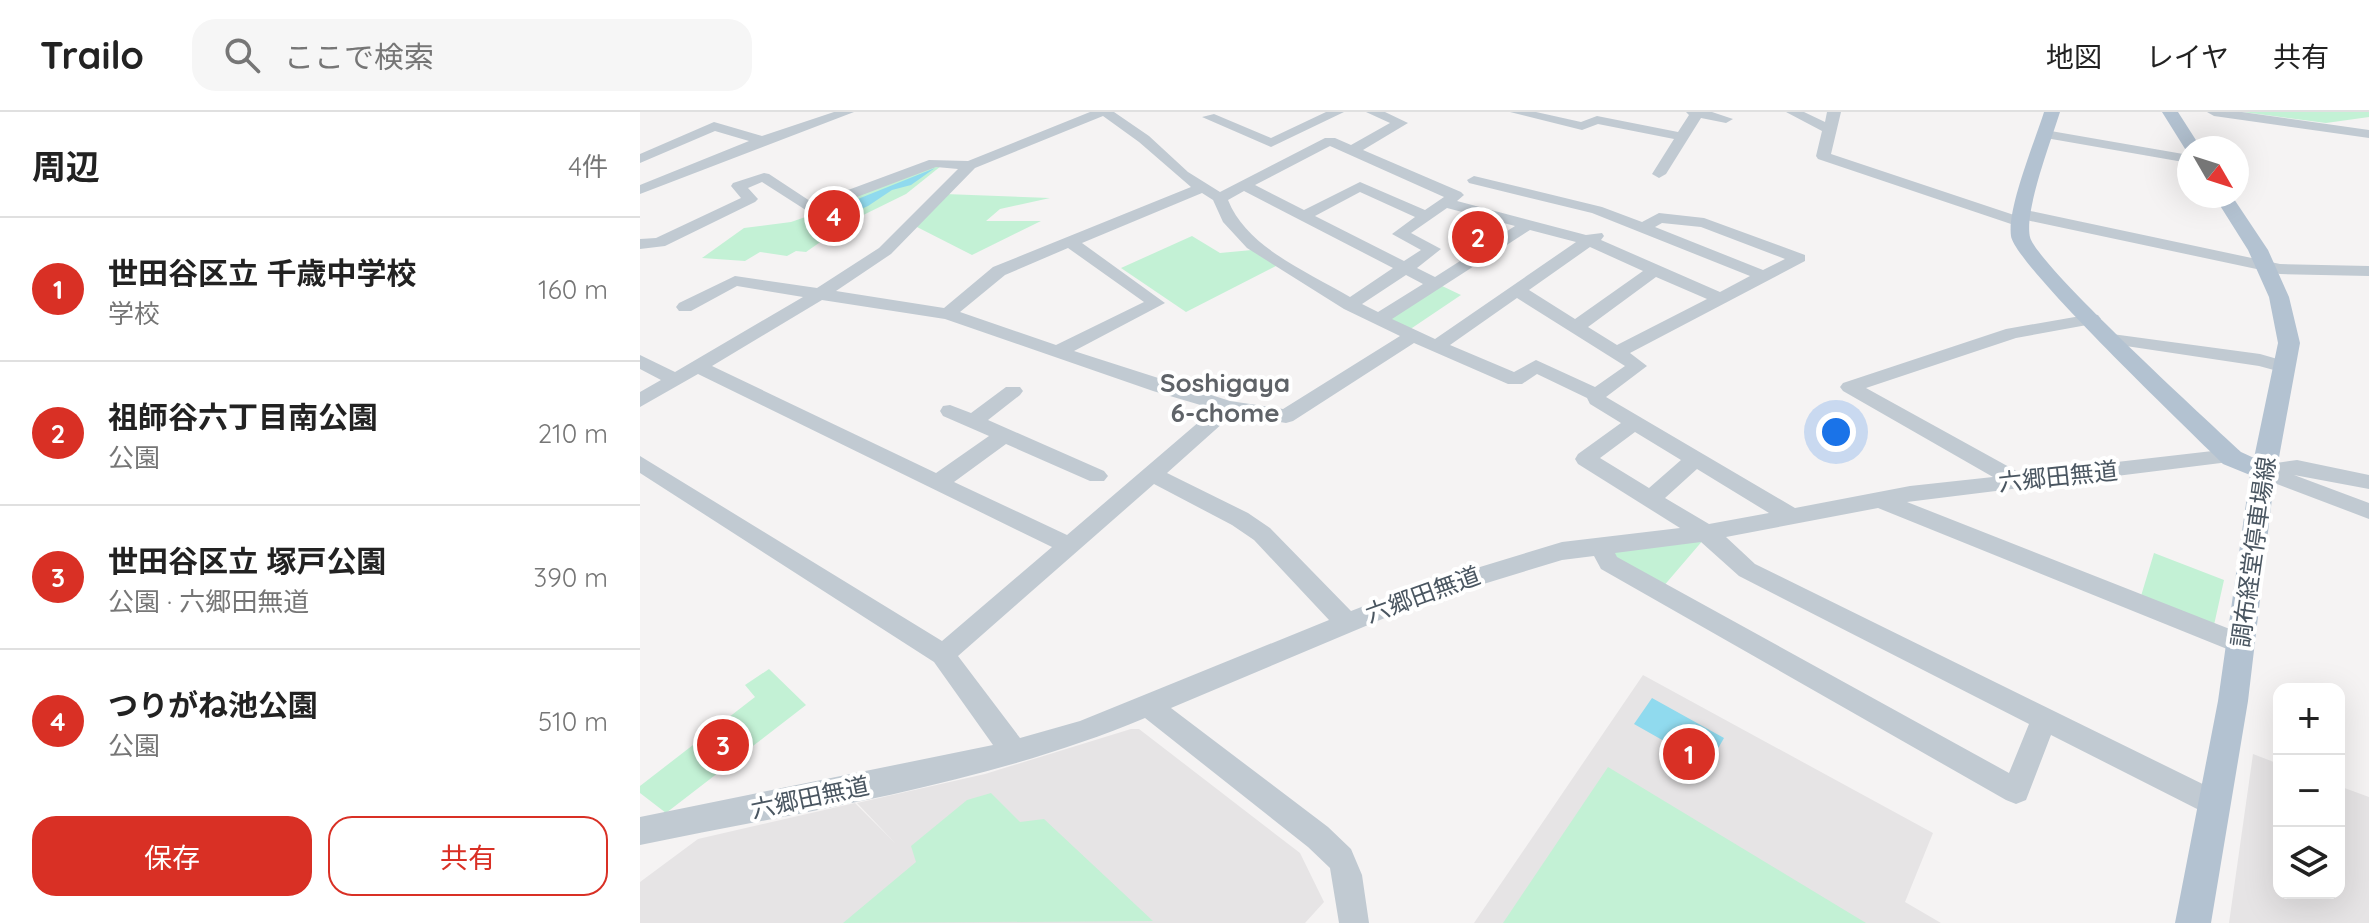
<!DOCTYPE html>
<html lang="ja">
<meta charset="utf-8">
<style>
body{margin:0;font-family:Quicksand,"Noto Sans JP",sans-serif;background:#f6f6f6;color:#222}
.controls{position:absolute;right:24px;bottom:24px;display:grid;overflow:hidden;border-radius:16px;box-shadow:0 8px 32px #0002}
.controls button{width:72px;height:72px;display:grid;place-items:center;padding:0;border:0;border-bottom:2px solid #e0e0e0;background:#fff;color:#222;font:40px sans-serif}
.compass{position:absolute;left:1537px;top:24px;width:72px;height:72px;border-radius:50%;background:#fff;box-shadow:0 8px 32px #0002;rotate:129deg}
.you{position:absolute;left:1196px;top:320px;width:28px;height:28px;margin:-20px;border:6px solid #fff;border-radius:50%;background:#1a73e8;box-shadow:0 0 0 12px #1a73e833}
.badge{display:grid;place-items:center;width:52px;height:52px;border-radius:50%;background:#d93025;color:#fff;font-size:26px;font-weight:700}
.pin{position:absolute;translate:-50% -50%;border:4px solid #fff;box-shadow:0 2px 8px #0006}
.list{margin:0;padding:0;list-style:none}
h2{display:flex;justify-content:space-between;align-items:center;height:104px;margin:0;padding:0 32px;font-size:34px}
h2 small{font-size:26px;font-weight:400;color:#767676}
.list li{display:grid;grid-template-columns:52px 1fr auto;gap:24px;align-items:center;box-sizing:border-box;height:144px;padding:0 32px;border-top:2px solid #e0e0e0}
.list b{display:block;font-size:30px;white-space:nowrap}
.list p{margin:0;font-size:26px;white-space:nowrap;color:#767676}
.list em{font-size:26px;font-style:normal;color:#767676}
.actions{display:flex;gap:16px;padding:24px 32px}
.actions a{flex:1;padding:18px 0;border:2px solid #d93025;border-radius:24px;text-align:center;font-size:28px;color:#d93025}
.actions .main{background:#d93025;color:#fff}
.icon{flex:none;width:44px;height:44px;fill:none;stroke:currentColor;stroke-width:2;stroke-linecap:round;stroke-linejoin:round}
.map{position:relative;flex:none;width:1729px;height:811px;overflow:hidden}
header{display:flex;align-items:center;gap:48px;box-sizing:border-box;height:112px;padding:0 40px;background:#fff;border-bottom:2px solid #e0e0e0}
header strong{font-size:38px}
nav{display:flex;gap:44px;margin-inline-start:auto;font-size:28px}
.search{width:560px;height:72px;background:#f6f6f6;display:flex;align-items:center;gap:20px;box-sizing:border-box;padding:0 28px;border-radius:24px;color:#767676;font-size:30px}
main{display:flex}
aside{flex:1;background:#fff}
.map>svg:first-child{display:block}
</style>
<header>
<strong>Trailo</strong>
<div class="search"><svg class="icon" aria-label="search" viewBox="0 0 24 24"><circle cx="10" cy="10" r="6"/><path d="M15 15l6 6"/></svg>ここで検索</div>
<nav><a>地図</a><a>レイヤ</a><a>共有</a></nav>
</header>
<main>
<aside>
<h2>周辺<small>4件</small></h2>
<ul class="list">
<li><span class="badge">1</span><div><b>世田谷区立 千歳中学校</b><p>学校</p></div><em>160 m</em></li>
<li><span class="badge">2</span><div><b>祖師谷六丁目南公園</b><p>公園</p></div><em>210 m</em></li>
<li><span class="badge">3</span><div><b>世田谷区立 塚戸公園</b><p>公園 · 六郷田無道</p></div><em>390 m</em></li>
<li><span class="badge">4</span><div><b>つりがね池公園</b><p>公園</p></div><em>510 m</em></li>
</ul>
<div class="actions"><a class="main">保存</a><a>共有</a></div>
</aside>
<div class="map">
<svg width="1729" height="811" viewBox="0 0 1729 811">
<rect width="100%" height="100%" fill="#f5f3f3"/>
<!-- education -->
<path fill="#e6e4e5" d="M 1003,563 L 1293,721 L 1265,790 L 1301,811 L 834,811 Z
M 491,617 L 499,617 L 660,741 L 684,790 L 665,811 L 0,811 L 0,770 L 58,727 L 215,691 L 256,732 L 217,691 L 345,662 Z
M 1613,642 L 1639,652 L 1639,781 L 1699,781 L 1699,674 L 1729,685 L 1729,811 L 1589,811 Z"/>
<!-- green -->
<path fill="#c3f1d5" d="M 1603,0 L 1729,0 L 1729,5 L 1686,11 Z
M 294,53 L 301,54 L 266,82 L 209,110 L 166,140 L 156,139 L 147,144 L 120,140 L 105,149 L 62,146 L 104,116 L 151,110 L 183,99 L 179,96 Z
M 305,82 L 410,86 L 360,97 L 346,109 L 401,109 L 332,143 L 275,114 Z
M 552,124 L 580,141 L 612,138 L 638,153 L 546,200 L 481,156 Z
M 800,173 L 821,183 L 769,218 L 748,207 Z
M 1064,427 L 1022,476 L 973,450 L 969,437 Z
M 1514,441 L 1584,468 L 1574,513 L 1501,484 Z
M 129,557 L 166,593 L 26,701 L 0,681 L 0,674 L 115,585 L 105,573 Z
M 968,655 L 1226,811 L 863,811 Z
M 351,681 L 380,710 L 404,707 L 513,809 L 203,811 L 276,750 L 271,734 L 327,688 Z"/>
<!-- water -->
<path fill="#90daee" d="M 295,56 L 271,73 L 252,78 L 228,94 L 192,110 L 181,107 L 184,102 L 198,95 Z
M 1012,586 L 1084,626 L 1068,654 L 994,612 Z"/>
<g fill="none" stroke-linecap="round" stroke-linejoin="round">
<!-- minor -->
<path fill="#c1cad2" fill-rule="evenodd" d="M 194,0 L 214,0 L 0,82 L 0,73 L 109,29 L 75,19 L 0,51 L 0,42 L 74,10 L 122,24 Z
M 450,0 L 474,0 L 509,24 L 548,60 L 580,80 L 685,26 L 695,26 L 711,33 L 750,11 L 726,0 L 745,0 L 768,11 L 723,38 L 821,80 L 824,83 L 817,89 L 946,123 L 962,121 L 964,124 L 961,128 L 1080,180 L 1110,164 L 952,101 L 829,71 L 827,68 L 834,64 L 962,95 L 1002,110 L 1019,101 L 1064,106 L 1165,143 L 1165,149 L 990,241 L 1007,254 L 966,285 L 1155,396 L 1270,374 L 1353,365 L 1203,279 L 1200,275 L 1203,271 L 1366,217 L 1452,202 L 1458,203 L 1461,207 L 1458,211 L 1376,226 L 1226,276 L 1380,361 L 1590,337 L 1597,339 L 1600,344 L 1597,349 L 1267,390 L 1610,525 L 1613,532 L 1610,539 L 1601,542 L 1592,539 L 1238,396 L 1086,425 L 1115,452 L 1585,683 L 1589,692 L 1585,701 L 1575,705 L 1565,701 L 1411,623 L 1386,688 L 1376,692 L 1366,688 L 961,457 L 954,444 L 922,448 L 778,492 L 531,596 L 688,715 L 711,737 L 722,763 L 729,811 L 699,811 L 690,756 L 668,735 L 505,606 C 345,673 169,698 0,733 L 0,705 L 353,633 L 294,550 L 0,361 L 0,344 L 302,529 L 412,435 L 58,262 L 0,295 L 0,280 L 21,268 L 0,257 L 0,243 L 35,260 L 163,185 L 97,174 L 51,199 L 39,199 L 36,195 L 39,191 L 95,164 L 177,176 L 239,136 L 318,57 L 296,55 L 172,102 L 122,70 L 108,76 L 118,87 L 115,90 L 25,134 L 0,137 L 0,127 L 16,126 L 101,86 L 91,74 L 93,71 L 124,61 L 129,62 L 173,91 L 289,48 L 328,49 ZM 463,4 L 499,30 L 551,75 L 353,155 L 304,196 L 196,179 L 251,142 L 335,56 ZM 690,34 L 804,85 L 785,98 L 720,70 L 664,98 L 615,73 ZM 604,79 L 753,156 L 710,185 C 668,160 607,136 588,88 ZM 720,80 L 775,105 L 752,122 L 781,138 L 764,149 L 675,104 ZM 562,81 L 573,88 L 583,110 L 607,136 L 704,197 L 760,224 L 643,297 L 590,289 L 434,239 L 525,191 L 442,131 ZM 807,96 L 875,114 L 795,165 L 777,156 L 801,137 L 771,121 ZM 1022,111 L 1061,115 L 1145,147 L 1123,158 L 1015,115 ZM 890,118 L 936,130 L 795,227 L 752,207 ZM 950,135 L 1003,159 L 935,207 L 889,178 ZM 428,136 L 504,190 L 416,233 L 320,200 L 365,163 ZM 766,163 L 783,172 L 738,200 L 722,192 ZM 1016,165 L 1067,187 L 977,233 L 948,215 ZM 877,186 L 985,254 L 955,275 L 896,248 L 874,260 L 810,233 ZM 182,188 L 305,207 L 513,279 L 574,297 L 427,423 L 314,370 L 366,332 L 450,369 L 464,369 L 468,364 L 464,359 L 348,308 L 380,283 L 383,279 L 380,275 L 366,275 L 331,301 L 310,293 L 303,294 L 300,299 L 303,304 L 349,324 L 296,361 L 72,254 ZM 774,231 L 868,272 L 882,272 L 897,262 L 947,286 L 950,292 L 981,311 L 938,342 L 935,347 L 938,352 L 1040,416 L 922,430 L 771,476 L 711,499 L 630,416 L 608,401 L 527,361 L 593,302 L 646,311 L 653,309 ZM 995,320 L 1041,348 L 1009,376 L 960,346 ZM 1057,357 L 1129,401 L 1069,412 L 1025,386 ZM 514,372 L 592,413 L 614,428 L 689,508 L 440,609 L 380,626 L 318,544 ZM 1061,430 L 1099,464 L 1389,612 L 1369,661 L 977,445 L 975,441 Z
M 686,0 L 704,0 L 631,35 L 562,5 L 574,2 L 631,26 Z
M 870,0 L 896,0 L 941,10 L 957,4 L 1038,20 L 1049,3 L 1046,0 L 1072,0 L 1093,7 L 1086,11 L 1061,6 L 1026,62 L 1019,66 L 1012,62 L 1034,27 L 958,12 L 942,18 Z
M 1146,0 L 1164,0 L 1185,10 L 1187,0 L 1201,0 L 1191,42 L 1374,103 L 1381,97 L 1640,152 L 1729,154 L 1729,164 L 1640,162 L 1386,108 L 1386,113 L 1374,113 L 1178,47 L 1176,44 L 1182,19 Z
M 1567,0 L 1602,0 L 1729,18 L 1729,26 L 1574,4 Z
M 1405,18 L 1549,43 L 1549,51 L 1400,25 L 1398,22 Z
M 1472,222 L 1620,242 L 1652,251 L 1654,255 L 1645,261 L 1619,254 L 1466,231 L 1463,227 Z
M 1657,348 L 1729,363 L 1729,377 L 1654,363 L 1729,391 L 1729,407 L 1616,364 L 1613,359 L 1616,354 Z"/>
<!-- major -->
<path fill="#b3c2d1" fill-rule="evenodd" d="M 1404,0 L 1420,0 C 1411,29 1384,99 1390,125 C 1396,152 1569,310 1601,340 L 1614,346 L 1638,231 L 1629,185 L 1608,138 L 1574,84 L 1592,84 L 1628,138 L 1649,185 L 1660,231 L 1633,378 L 1608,589 L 1571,811 L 1535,811 L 1578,589 L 1610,363 L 1583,352 C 1551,320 1375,153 1371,124 C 1367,96 1395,29 1404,0 Z
M 1522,0 L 1538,0 L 1561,36 L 1549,36 L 1547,40 Z"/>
</g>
<g text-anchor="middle" stroke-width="8" stroke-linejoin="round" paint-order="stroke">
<!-- street labels -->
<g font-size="24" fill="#4a5661" stroke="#fff">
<text transform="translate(1418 365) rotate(-6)" y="8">六郷田無道</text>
<text transform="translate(1614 440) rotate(-82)" y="8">調布経堂停車場線</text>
<text transform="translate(783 483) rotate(-20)" y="8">六郷田無道</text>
<text transform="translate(170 686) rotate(-12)" y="8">六郷田無道</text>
</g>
<!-- neighbourhood labels -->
<g font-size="26" font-weight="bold" fill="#5f6368" stroke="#fff">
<text x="585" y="280">Soshigaya<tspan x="585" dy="30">6-chome</tspan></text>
</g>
</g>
</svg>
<div class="controls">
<button>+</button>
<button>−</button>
<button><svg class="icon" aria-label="layers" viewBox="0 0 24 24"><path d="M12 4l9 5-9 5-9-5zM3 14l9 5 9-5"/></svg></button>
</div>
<svg class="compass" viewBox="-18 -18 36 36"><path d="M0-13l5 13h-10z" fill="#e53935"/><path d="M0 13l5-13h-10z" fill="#767676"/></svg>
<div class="you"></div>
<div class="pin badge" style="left:1049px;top:642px">1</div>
<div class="pin badge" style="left:838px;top:125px">2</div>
<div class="pin badge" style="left:83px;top:633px">3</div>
<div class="pin badge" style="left:194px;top:104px">4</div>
</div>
</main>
